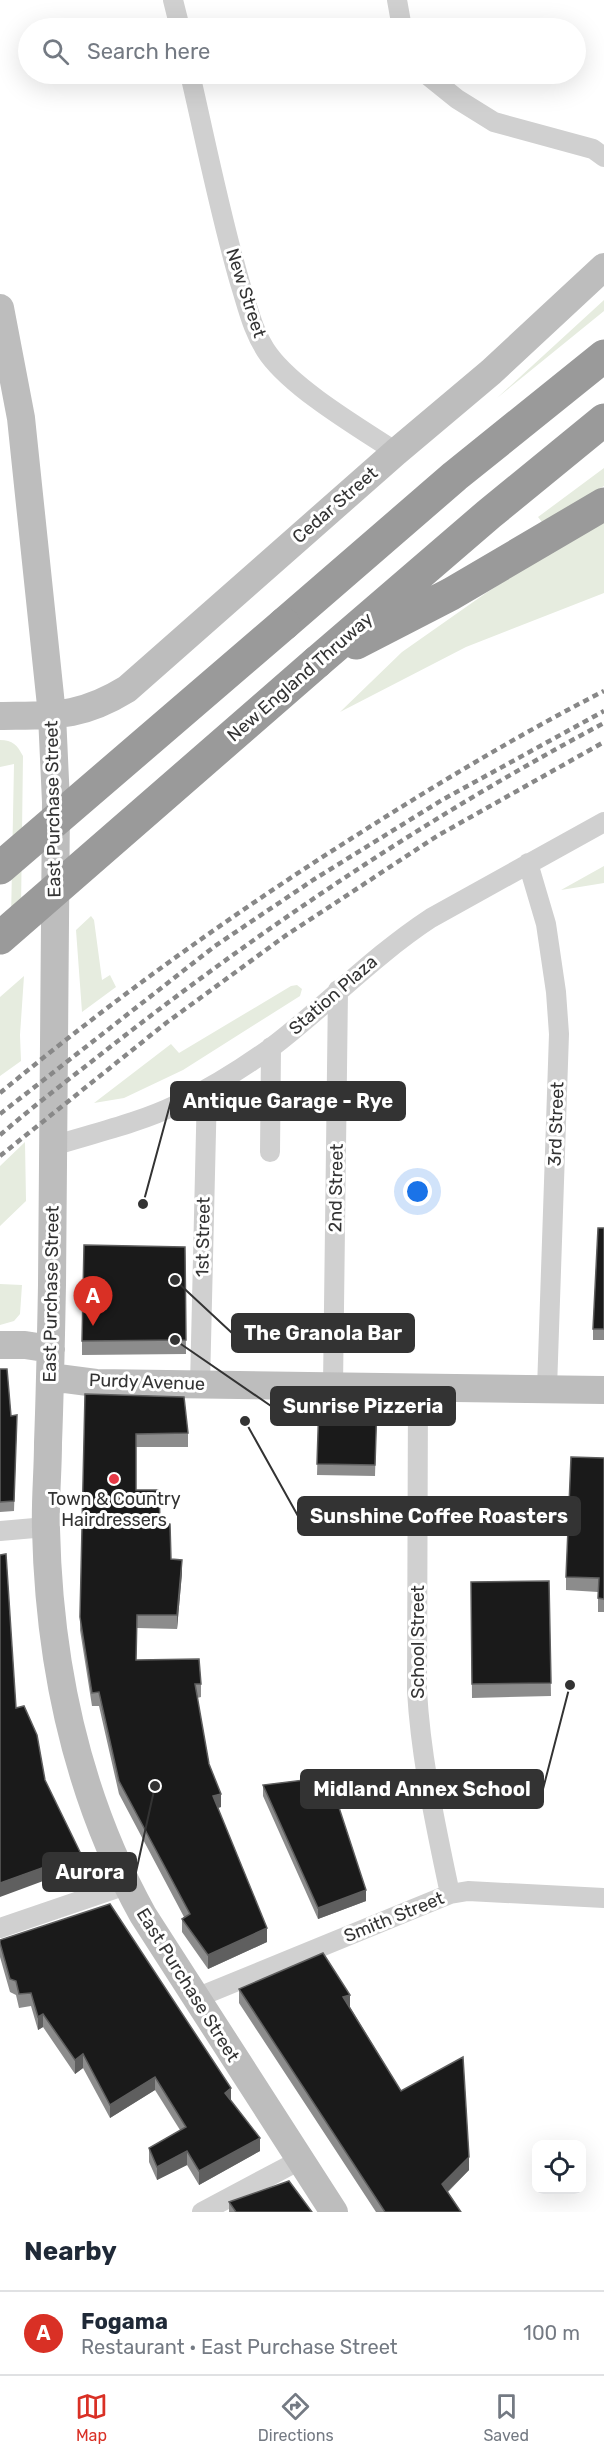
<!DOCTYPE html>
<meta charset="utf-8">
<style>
body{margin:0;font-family:Rubik,sans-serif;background:#f2f2f3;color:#1f2937}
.controls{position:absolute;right:18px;bottom:18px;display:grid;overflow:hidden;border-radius:12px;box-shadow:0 6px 24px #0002}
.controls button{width:54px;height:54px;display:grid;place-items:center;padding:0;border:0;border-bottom:2px solid #e0e1e3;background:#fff;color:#1f2937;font:30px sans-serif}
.you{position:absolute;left:418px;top:1192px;width:21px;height:21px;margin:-15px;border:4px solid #fff;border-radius:50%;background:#1a73e8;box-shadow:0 0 0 9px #1a73e833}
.badge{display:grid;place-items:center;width:39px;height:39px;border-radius:50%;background:#d93025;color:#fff;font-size:20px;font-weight:700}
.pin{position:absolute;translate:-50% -50px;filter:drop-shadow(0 2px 3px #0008)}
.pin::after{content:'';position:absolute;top:32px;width:21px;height:18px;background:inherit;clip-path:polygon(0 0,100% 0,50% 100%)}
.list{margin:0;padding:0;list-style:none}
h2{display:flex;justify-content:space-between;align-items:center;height:78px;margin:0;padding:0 24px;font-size:26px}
h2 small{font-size:20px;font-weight:400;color:#747a83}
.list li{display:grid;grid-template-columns:39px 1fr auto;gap:18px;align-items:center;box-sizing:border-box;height:84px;padding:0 24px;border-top:2px solid #e0e1e3}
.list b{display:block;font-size:22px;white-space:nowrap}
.list p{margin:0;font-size:20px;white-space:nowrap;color:#747a83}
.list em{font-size:20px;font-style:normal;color:#747a83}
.icon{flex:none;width:33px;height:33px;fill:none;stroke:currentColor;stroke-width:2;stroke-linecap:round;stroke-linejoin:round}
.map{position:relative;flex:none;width:604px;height:2212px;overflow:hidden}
.search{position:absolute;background:#fff;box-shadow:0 6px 24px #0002;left:18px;right:18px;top:18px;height:66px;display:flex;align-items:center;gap:15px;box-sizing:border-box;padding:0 21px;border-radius:33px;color:#747a83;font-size:22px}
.sheet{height:162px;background:#fff}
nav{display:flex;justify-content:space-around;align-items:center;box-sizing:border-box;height:84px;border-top:2px solid #e0e1e3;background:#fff;font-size:16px;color:#747a83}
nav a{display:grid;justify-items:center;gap:3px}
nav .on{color:#d93025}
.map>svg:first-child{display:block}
</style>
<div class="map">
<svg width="604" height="2212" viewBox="0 0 604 2212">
<rect width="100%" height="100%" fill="#fff"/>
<!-- green -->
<path fill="#e6ecdf" d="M 604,300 L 604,311 L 497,398 Z
M 604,468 L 604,486 L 542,522 L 538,517 Z
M 604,517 L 604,593 L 466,647 L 340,712 L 402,652 L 486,593 Z
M 0,740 C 13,740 17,745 23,756 L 21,909 L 11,919 L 14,764 L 0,767 Z
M 604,866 L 604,883 L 561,890 Z
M 91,916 L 94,920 L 102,980 L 110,975 L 116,987 L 82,1012 L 76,930 Z
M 24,976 L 20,1035 L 21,1061 L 0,1076 L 0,997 Z
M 297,985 L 302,989 L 300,996 L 183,1070 L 124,1098 L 94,1103 L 171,1044 L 179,1053 L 291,986 Z
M 25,1142 L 26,1201 L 0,1226 L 0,1166 Z
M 0,1284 L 22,1285 L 20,1314 L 14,1321 L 0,1325 Z"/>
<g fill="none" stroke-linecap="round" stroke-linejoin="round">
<!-- street -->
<path stroke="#d0d0d0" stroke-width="20" d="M 173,0 L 180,28
M 397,0 L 402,28
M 190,74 C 206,143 220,214 240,283 C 248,308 253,333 269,355 C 295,390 358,427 396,452
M 426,74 L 457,99 L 494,122 L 593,149 L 604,157
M 528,863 L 546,924 L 556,992 L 559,1034 L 547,1389
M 53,1146 C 95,1133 139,1123 178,1104 C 211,1088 243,1068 272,1047 C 326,1006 373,956 431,918 L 604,822
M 270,1152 L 271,1047
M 200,1385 L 207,1089
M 333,1386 L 338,990
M 418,1387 L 417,1691 C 421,1760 436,1827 450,1894
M 0,1531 L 46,1527
M 0,1928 L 126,1885
M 196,1998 L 450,1894 L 468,1891 L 604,1898
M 202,2212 L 300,2160"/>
<!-- secondary -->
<path stroke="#bdbdbd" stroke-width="28" d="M 0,308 L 21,418 L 52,715 L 56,802 C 55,963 54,1124 52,1285 C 51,1338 50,1391 48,1443 C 48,1472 45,1500 46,1529 C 49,1664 77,1796 143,1915 L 334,2212
M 0,716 C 53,715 80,718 127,689 L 396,452 L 491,372 L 604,267
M 0,1345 L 25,1345 L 51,1349
M 50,1377 L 96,1383 L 604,1390"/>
<!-- highway -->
<path stroke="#9a9a9a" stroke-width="33" d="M 284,624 L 455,476 L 604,356
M 356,643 L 451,594 L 604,504
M 317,662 L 489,514 L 604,420"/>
<!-- rail -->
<path stroke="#888" stroke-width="4.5" stroke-dasharray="6 4.5" stroke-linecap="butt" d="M 0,1093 C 111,1001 228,917 349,840 C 432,787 516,736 604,691
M 0,1114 L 215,946 L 313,880 L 442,800 L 604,711
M 0,1135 C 37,1103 76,1074 114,1044 C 268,924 431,815 604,723
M 0,1156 L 166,1023 L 285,936 L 437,836 L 604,742"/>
<!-- highway-bridge -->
<path stroke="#9a9a9a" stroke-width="33" d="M 0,868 L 284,624
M 0,938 L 317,662"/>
</g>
<!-- wall -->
<path fill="#8c8c8c" d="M 604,1228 L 604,1340 L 593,1340 L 593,1329 Z
M 185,1247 L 186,1354 L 82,1355 L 82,1341 Z
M 0,1369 L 11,1416 L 17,1415 L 14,1511 L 0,1512 Z
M 85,1394 L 188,1433 L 188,1447 L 136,1447 L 136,1490 L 160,1522 L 171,1559 L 182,1573 L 177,1629 L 137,1628 L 136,1660 L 201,1684 L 201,1697 L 197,1698 L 209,1764 L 221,1807 L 218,1808 L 267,1942 L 208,1969 L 182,1932 L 182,1919 L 184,1917 L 119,1794 L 99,1706 L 92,1706 L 80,1630 Z
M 319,1401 L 377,1403 L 375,1476 L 317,1475 Z
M 604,1458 L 604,1612 L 598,1612 L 598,1592 L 566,1590 L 566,1577 Z
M 549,1581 L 551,1696 L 472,1698 L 471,1582 Z
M 263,1785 L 366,1901 L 318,1919 L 263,1796 Z
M 0,1940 L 231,2101 L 260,2151 L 199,2185 L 187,2165 L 157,2180 L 149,2162 L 149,2148 L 180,2130 L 155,2090 L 110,2118 L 83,2068 L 75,2074 L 43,2027 L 38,2030 L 31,2006 L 19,2008 L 16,1995 L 10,1992 L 0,1957 Z
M 239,1989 L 350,2007 L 401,2091 L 469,2170 L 448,2192 L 461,2212 L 376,2212 L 239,2003 Z
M 229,2202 L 312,2212 L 229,2212 Z"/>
<!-- shaded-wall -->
<path fill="#5f5f5f" d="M 182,1560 L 182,1573 L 177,1629 L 177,1615 Z
M 221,1794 L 221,1807 L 213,1809 L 213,1796 Z
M 81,1854 L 81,1867 L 0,1897 L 0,1883 Z
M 366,1890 L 366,1901 L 318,1919 L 318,1908 Z
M 267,1928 L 267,1942 L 208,1969 L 208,1955 Z
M 350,1995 L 350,2008 L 343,1997 Z
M 43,2014 L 43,2027 L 38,2030 L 38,2017 Z
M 83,2054 L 83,2068 L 75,2074 L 75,2060 Z
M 155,2077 L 155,2090 L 110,2118 L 110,2105 Z
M 231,2088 L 231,2102 L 225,2093 Z
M 260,2138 L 260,2151 L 199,2185 L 199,2171 Z
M 187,2151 L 187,2165 L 157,2180 L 157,2167 Z
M 469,2157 L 469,2170 L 442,2197 L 442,2184 Z"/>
<!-- building -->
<path fill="#1a1a1a" stroke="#5f5f5f" stroke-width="1.5" d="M 598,1228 L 604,1228 L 604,1329 L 593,1329 Z
M 84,1245 L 185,1247 L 186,1340 L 82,1341 Z
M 0,1369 L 7,1369 L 11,1416 L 17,1415 L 14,1501 L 0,1502 Z
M 85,1394 L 184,1397 L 188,1433 L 136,1434 L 136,1490 L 159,1490 L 160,1522 L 170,1524 L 171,1559 L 182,1560 L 177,1615 L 137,1615 L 136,1660 L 199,1659 L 201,1684 L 195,1684 L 209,1764 L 221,1794 L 213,1796 L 267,1928 L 208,1955 L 182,1919 L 190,1914 L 119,1781 L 99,1692 L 92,1693 L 80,1617 Z
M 319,1401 L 377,1403 L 375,1465 L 317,1464 Z
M 571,1457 L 604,1458 L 604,1599 L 598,1598 L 599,1578 L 566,1577 Z
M 6,1554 L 16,1708 L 24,1706 L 37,1735 L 45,1780 L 81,1854 L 0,1883 L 0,1555 Z
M 549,1581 L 551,1683 L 472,1684 L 471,1582 Z
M 329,1777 L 366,1890 L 318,1908 L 263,1785 Z
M 110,1904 L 231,2088 L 225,2093 L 260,2138 L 199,2171 L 187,2151 L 157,2167 L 149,2148 L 186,2127 L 155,2077 L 110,2105 L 83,2054 L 75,2060 L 43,2014 L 38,2017 L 31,1993 L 19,1994 L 16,1981 L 10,1979 L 0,1943 L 0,1940 Z
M 323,1953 L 350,1995 L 343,1997 L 401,2091 L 463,2057 L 469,2157 L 442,2184 L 461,2212 L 385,2212 L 239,1989 Z
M 289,2181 L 312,2212 L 236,2212 L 229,2202 Z"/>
<!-- markers -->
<circle fill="#e63946" stroke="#fff" stroke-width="2" cx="114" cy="1479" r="6"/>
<g text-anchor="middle" stroke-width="6" stroke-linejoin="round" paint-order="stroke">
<!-- street labels -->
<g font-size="18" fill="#333" stroke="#fff">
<text transform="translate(246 293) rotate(72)" y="6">New Street</text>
<text transform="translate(335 505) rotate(-41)" y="6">Cedar Street</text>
<text transform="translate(300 677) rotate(-41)" y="6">New England Thruway</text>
<text transform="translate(53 809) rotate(-91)" y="6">East Purchase Street</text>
<text transform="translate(333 995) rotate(-41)" y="6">Station Plaza</text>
<text transform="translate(556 1124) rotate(-88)" y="6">3rd Street</text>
<text transform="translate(336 1188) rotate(-89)" y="6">2nd Street</text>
<text transform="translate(203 1237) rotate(-89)" y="6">1st Street</text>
<text transform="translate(51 1294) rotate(-89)" y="6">East Purchase Street</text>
<text transform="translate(147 1382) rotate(2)" y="6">Purdy Avenue</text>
<text transform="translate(418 1642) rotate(-90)" y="6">School Street</text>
<text transform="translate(394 1917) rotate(-22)" y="6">Smith Street</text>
<text transform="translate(188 1985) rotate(58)" y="6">East Purchase Street</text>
</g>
<!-- poi labels -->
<g font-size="18" fill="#333" stroke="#fff">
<text x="114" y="1505">Town &amp; Country<tspan x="114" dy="21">Hairdressers</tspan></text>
</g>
</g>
<!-- callouts -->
<path fill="none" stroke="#333" stroke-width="2" d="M143 1204L171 1101M175 1280L232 1333M175 1340L271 1406M245 1421L298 1516M570 1685L543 1789M155 1786L136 1872"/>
<g fill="#333" stroke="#fff" stroke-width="2">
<circle cx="143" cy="1204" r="6"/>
<circle cx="175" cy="1280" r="6"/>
<circle cx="175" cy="1340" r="6"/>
<circle cx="245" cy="1421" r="6"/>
<circle cx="570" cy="1685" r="6"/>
<circle cx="155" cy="1786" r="6"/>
</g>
<g fill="#333" stroke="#333" stroke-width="2">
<rect x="171" y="1082" width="234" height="38" rx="6"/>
<rect x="232" y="1314" width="182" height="38" rx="6"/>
<rect x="271" y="1387" width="184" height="38" rx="6"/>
<rect x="298" y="1497" width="282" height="38" rx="6"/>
<rect x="301" y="1770" width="242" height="38" rx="6"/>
<rect x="43" y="1853" width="93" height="38" rx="6"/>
</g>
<g font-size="20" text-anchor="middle" font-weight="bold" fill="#fff">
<text x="288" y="1108">Antique Garage - Rye</text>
<text x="323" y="1340">The Granola Bar</text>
<text x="363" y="1413">Sunrise Pizzeria</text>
<text x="439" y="1523">Sunshine Coffee Roasters</text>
<text x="422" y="1796">Midland Annex School</text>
<text x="90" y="1879">Aurora</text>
</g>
</svg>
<div class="controls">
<button><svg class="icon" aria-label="locate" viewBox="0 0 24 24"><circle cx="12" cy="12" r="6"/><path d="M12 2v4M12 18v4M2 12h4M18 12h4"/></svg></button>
</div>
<div class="you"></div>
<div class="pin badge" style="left:93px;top:1326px">A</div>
<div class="search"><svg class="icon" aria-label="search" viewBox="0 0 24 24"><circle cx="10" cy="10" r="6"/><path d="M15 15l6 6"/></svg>Search here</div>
</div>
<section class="sheet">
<h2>Nearby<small></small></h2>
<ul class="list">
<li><span class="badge">A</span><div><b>Fogama</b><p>Restaurant · East Purchase Street</p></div><em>100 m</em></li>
</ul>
</section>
<nav>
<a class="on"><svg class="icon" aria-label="map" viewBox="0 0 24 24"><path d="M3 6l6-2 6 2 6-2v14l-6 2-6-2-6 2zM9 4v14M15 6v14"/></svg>Map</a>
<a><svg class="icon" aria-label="directions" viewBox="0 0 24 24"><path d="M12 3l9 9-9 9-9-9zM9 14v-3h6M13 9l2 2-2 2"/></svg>Directions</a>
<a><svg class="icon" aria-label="saved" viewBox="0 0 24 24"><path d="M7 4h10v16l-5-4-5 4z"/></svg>Saved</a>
</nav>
